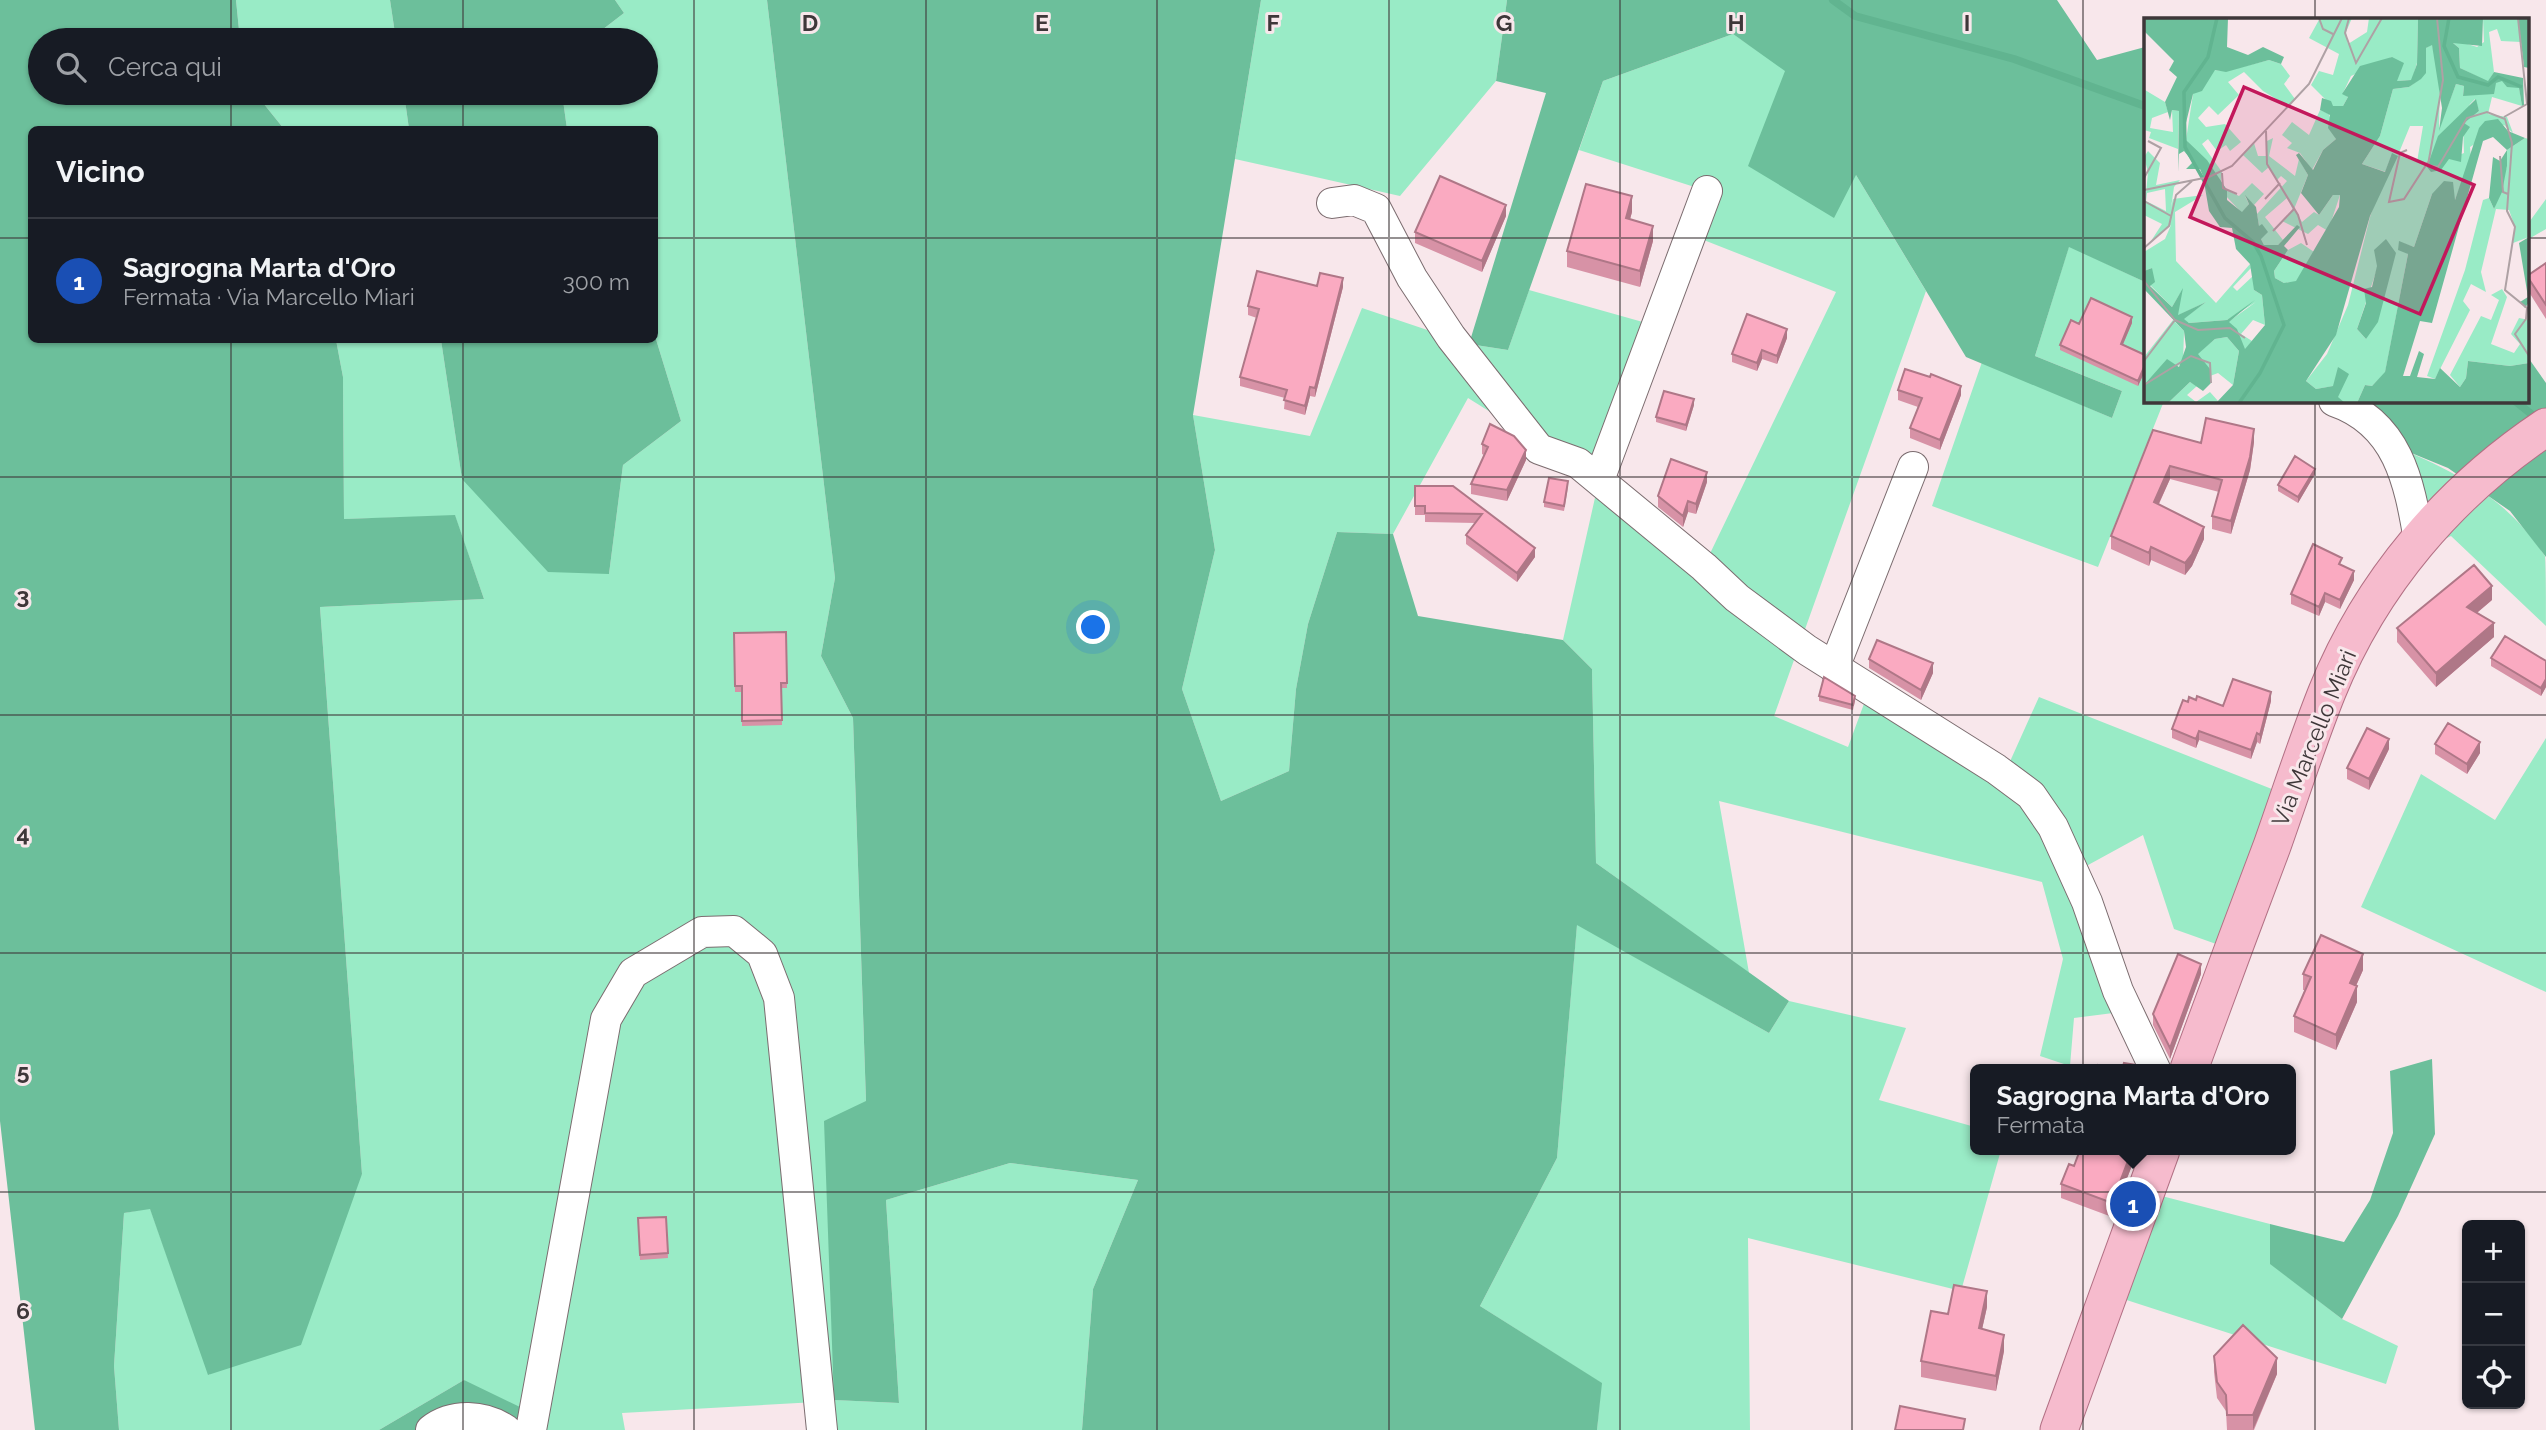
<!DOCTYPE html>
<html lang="it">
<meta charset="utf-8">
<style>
body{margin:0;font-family:Raleway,sans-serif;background:#20242c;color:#f1f3f6}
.controls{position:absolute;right:21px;bottom:21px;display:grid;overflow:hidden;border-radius:10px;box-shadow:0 2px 5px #0004}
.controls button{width:63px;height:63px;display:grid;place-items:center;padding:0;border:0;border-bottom:2px solid #363941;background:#171b24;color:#f1f3f6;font:35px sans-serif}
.you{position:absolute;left:1094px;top:628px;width:24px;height:24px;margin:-18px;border:5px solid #fff;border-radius:50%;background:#1a73e8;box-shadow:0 0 0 10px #1a73e833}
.badge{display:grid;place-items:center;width:46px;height:46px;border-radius:50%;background:#2563eb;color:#fff;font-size:23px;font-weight:700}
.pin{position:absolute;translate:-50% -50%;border:4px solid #fff;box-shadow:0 2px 7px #0006}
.popup{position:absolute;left:1970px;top:1064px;width:326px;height:91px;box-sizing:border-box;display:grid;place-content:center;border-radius:10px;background:#171b24;filter:drop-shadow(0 2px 5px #0005);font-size:23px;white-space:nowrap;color:#9ea1a6}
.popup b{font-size:26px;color:#f1f3f6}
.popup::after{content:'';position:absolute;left:50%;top:100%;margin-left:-14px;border:14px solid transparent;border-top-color:#171b24}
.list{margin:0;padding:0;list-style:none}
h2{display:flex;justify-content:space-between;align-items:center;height:91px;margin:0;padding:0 28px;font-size:30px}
h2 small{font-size:23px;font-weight:400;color:#9ea1a6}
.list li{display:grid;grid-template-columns:46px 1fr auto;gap:21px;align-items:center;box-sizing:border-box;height:126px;padding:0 28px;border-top:2px solid #363941}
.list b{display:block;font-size:26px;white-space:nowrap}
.list p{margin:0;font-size:23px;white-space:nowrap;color:#9ea1a6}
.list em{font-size:23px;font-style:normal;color:#9ea1a6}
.icon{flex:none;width:38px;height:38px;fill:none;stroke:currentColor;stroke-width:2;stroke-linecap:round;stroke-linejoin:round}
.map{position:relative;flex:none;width:2546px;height:1430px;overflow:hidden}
.search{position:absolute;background:#171b24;box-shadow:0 2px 5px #0004;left:28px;top:28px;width:630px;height:77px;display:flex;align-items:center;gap:18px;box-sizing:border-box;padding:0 24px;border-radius:38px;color:#9ea1a6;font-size:26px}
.panel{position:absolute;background:#171b24;box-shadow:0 2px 5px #0004;left:28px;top:126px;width:630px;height:217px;border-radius:10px}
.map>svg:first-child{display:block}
</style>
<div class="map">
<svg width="2546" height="1430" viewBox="0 0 2546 1430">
<rect width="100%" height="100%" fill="#f8e7eb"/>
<!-- green -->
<path fill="#99ebc6" d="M 236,0 L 390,0 L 396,40 L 240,40 Z
M 615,0 L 767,0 L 835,578 L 821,656 L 853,718 L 866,1102 L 835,1400 L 899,1403 L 886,1200 L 1010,1163 L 1138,1180 L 1093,1289 L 1082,1430 L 835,1430 L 834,1401 L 622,1413 L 625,1430 L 521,1430 L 464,1380 L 379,1430 L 119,1430 L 114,1366 L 124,1213 L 150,1208 L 209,1375 L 362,1174 L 320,607 L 484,599 L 455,516 L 344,519 L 343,377 L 336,340 L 441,340 L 462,479 L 609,574 L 623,465 L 681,421 L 655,336 L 654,130 L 567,129 L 562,93 L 646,93 L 646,40 L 589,40 L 624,13 Z
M 1261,0 L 1507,0 L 1496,81 L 1400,196 L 1235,159 Z
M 1733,34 L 1786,70 L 1856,175 L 1926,291 L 1774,716 L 1848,747 L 1868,693 L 2003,777 L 2039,697 L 2287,795 L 2233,950 L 2174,929 L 2143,835 L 2068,876 L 2121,1012 L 2074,1018 L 2070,1066 L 2040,1056 L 2063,959 L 2042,882 L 1719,801 L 1749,973 L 1596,863 L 1592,669 L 1563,640 L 1599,480 L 1468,398 L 1393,534 L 1337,532 L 1308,624 L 1296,689 L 1289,771 L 1221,801 L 1182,689 L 1215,550 L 1193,415 L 1310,436 L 1362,308 L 1469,344 L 1508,350 L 1529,290 L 1657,326 L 1599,480 L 1704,566 L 1836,292 L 1691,235 L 1707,191 L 1579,150 L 1603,81 Z
M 255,93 L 404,93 L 409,129 L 284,129 Z
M 2546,199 L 2546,229 L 2527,240 L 2527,225 Z
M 2069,246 L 2145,282 L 2145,401 L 2164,401 L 2098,567 L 1932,506 L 1982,362 L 2112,418 L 2122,391 L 2035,356 Z
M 2382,441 C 2450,469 2503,493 2545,556 C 2546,565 2546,613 2546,626 L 2451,536 L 2422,550 Z
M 2546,738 L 2546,992 L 2361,907 L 2421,774 L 2495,820 Z
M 1577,924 L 1769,1033 L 1789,1001 L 1906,1028 L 1879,1100 L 1975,1127 L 1976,1150 L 2001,1150 L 1961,1291 L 1748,1238 L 1750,1430 L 1597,1430 L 1601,1383 L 1480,1306 L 1557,1158 Z
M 2154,1194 L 2270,1224 L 2271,1264 L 2342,1319 L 2398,1346 L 2386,1384 L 2108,1294 Z"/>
<!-- forest -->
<path fill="#6cbf9b" d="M 0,0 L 236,0 L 240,40 L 40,40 L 40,93 L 255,93 L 284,129 L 32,130 L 32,340 L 336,340 L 343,377 L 344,519 L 455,515 L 484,599 L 320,607 L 362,1174 L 301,1345 L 208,1375 L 150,1209 L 124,1213 L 114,1366 L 119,1430 L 35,1430 L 0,1121 Z
M 390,0 L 615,0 L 624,13 L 589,40 L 396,40 Z
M 767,0 L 1261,0 L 1193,415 L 1215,550 L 1182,689 L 1221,801 L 1289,771 L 1296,689 L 1308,624 L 1337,532 L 1393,534 L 1418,616 L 1563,640 L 1592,669 L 1596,863 L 1789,1001 L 1769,1033 L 1577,925 L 1557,1158 L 1480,1306 L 1602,1383 L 1597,1430 L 1082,1430 L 1093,1289 L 1138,1180 L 1010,1163 L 886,1200 L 899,1403 L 834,1400 L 824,1121 L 866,1101 L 853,718 L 821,656 L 835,578 Z
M 1507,0 L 2057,0 L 2097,60 L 2145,47 L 2145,282 L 2069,247 L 2035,356 L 2122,391 L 2112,418 L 1966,357 L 1856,175 L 1834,218 L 1748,166 L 1785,71 L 1733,34 L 1603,81 L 1508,350 L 1469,344 L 1546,93 L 1496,81 Z
M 404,93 L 562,93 L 567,129 L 409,129 Z
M 655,336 L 681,421 L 623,465 L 609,574 L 548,572 L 462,479 L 441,340 L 654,340 Z
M 2527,356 L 2546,383 L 2546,557 L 2510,511 L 2448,468 L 2382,441 L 2344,410 L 2315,401 L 2527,401 Z
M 2432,1059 L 2435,1134 L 2398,1216 L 2342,1319 L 2270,1264 L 2270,1224 L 2344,1242 L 2370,1200 L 2393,1133 L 2390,1071 Z
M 464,1380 L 520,1407 L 521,1430 L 379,1430 Z"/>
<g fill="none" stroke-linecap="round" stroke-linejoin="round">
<!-- stream -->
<path stroke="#61b490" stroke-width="8" d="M 1833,0 L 1855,16 L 2014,59 L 2145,106
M 2515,401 L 2540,421"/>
<!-- minor casing -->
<g stroke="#7b6c6f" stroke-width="32">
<path id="minor" d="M 1332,203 L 1354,200 L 1376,209 L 1412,278 L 1451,337 L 1539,449 L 1578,463 L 1704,567 L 1737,598 L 1807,650 L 1996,769 L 2031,795 L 2053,827 L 2087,902 L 2118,991 L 2155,1069
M 2334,401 C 2398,423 2409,481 2419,540
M 1599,480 L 1707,191
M 1834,668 L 1913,467
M 431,1430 C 453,1413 484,1415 506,1430
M 531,1430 L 606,1019 L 633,973 L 702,932 L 734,931 L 762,954 L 779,998 L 822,1430"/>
</g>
<!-- major casing -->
<g stroke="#b27084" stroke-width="39">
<path id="major" d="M 2189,1069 C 2216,995 2244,920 2272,846 C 2290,795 2307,742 2327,692 C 2371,583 2449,492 2546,427
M 2059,1430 L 2161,1150"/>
</g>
<!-- minor -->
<use href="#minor" stroke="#fff" stroke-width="30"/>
<!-- major -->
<use href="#major" stroke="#f6bbcd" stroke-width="37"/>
</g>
<!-- wall -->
<path fill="#d792a6" d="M 1632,212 L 1630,219 L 1653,241 L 1640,287 L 1567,267 L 1567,251 Z
M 1506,216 L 1482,272 L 1415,243 L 1415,232 Z
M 2546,263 L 2546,319 L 2527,289 L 2527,275 Z
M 1317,286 L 1343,287 L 1315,397 L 1310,396 L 1305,415 L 1284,409 L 1285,398 L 1240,386 L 1240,377 L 1257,318 L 1248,315 L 1248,306 Z
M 2132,323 L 2123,344 L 2145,355 L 2145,371 L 2138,386 L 2060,350 L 2060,345 L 2079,324 Z
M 1787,338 L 1777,364 L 1762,359 L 1757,371 L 1732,362 L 1732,354 Z
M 1898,390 L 1961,395 L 1940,450 L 1910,438 L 1910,428 L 1918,407 L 1898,400 Z
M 1694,405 L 1686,431 L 1656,422 L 1656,417 Z
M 2153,430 L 2201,443 L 2254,442 L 2250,470 L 2231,534 L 2212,529 L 2212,516 L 2219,492 L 2170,479 L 2159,504 L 2204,539 L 2192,566 L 2185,575 L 2151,560 L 2149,566 L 2111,549 L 2111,536 Z
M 1482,444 L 1526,460 L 1507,501 L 1471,494 L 1471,484 L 1484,455 L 1482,454 Z
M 2315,474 L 2298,503 L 2278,491 L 2278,485 Z
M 1707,482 L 1696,514 L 1688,512 L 1683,527 L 1658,507 L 1658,496 Z
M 1415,486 L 1453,486 L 1535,557 L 1517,582 L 1466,544 L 1466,535 L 1476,523 L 1425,522 L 1425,515 L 1415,515 Z
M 1568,487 L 1564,511 L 1544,507 L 1544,502 Z
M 2342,566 L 2354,580 L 2340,609 L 2325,602 L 2319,616 L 2291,604 L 2291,594 Z
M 2492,600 L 2477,613 L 2494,637 L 2436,687 L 2397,642 L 2397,628 Z
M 786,632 L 787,688 L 781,688 L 782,725 L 742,726 L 742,692 L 735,692 L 734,633 Z
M 2491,658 L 2546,661 L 2546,687 L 2541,696 L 2491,666 Z
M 1869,659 L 1933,673 L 1921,700 L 1869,668 Z
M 1819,696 L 1855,701 L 1853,710 L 1819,701 Z
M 2196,700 L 2223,706 L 2271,701 L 2260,744 L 2257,742 L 2251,759 L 2199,740 L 2196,748 L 2172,738 L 2172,729 L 2188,702 Z
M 2435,744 L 2480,753 L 2467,774 L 2435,754 Z
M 2389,749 L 2369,790 L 2347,779 L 2347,768 Z
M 2363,970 L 2356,986 L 2357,1002 L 2336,1050 L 2294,1032 L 2294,1016 L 2305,990 L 2303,990 L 2303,974 Z
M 2201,974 L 2170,1059 L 2153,1025 L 2153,1014 Z
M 2080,1150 L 2138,1150 L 2112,1217 L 2061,1198 L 2061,1184 L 2074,1166 Z
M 666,1217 L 668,1258 L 640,1260 L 638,1218 Z
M 1987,1307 L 1982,1329 L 2004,1351 L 1996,1391 L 1921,1377 L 1921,1361 L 1948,1314 Z
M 2214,1356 L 2277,1374 L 2254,1430 L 2227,1430 L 2226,1411 L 2217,1398 L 2214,1372 Z"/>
<!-- shaded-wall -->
<path fill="#af7787" d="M 1632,196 L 1632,212 L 1626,234 L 1626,218 Z
M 1506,205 L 1506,216 L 1482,272 L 1482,261 Z
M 1653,226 L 1653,241 L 1640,287 L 1640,271 Z
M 1343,278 L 1343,287 L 1315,397 L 1315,388 Z
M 2132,317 L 2132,323 L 2121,349 L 2121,344 Z
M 1787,329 L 1787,338 L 1777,364 L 1777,356 Z
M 1762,350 L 1762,359 L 1757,371 L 1757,363 Z
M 2145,365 L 2145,371 L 2138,386 L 2138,381 Z
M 1961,386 L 1961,395 L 1940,450 L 1940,440 Z
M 1310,387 L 1310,396 L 1305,415 L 1305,406 Z
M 1694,399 L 1694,405 L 1686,431 L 1686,425 Z
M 2254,429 L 2254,442 L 2250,470 L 2231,534 L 2231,521 Z
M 1526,450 L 1526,460 L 1507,501 L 1507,490 Z
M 2170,466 L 2170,479 L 2154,514 L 2154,502 Z
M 2315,469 L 2315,474 L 2298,503 L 2298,497 Z
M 1707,472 L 1707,482 L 1696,514 L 1696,504 Z
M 1688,501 L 1688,512 L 1683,527 L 1683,516 Z
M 2204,527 L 2204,539 L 2192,566 L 2185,575 L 2185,563 Z
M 2151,547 L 2151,560 L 2149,566 L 2149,553 Z
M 1535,548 L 1535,557 L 1517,582 L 1517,573 Z
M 2354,571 L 2354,580 L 2340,609 L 2340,600 Z
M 2492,586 L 2492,600 L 2467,621 L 2467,607 Z
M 2325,593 L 2325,602 L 2319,616 L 2319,607 Z
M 2494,623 L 2494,637 L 2436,687 L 2436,673 Z
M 1933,663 L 1933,673 L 1921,700 L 1921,690 Z
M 2546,679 L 2546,687 L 2541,696 L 2541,688 Z
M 2271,692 L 2271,701 L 2260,744 L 2260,735 Z
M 2199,731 L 2199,740 L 2196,748 L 2196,739 Z
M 2257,733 L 2257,742 L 2251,759 L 2251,750 Z
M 2389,739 L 2389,749 L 2369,790 L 2369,779 Z
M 2480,742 L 2480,753 L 2467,774 L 2467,764 Z
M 2363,954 L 2363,970 L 2350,999 L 2350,983 Z
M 2201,964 L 2201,974 L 2170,1059 L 2170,1048 Z
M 2357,986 L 2357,1002 L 2336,1050 L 2336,1035 Z
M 2132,1150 L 2138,1150 L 2112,1217 L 2112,1203 Z
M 1987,1291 L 1987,1307 L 1979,1343 L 1979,1328 Z
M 2004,1335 L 2004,1351 L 1996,1391 L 1996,1376 Z
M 2277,1358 L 2277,1374 L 2253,1430 L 2253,1415 Z"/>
<!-- building -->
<path fill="#faaac1" stroke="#af7787" stroke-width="2" d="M 1440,176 L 1506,205 L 1482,261 L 1415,232 Z
M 1586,184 L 1632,196 L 1626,218 L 1653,226 L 1640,271 L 1567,251 Z
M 2546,263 L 2546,305 L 2527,276 Z
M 1257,271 L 1317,286 L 1320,273 L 1343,278 L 1315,388 L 1310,387 L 1305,406 L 1284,400 L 1287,390 L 1240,377 L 1259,309 L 1248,306 Z
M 2091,298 L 2132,317 L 2121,344 L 2145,355 L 2145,365 L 2138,381 L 2060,345 L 2071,320 L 2079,324 Z
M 1747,314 L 1787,329 L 1777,356 L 1762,350 L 1757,363 L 1732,354 Z
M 1905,369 L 1930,377 L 1931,374 L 1961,386 L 1940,440 L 1910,428 L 1922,398 L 1898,390 Z
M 1664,391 L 1694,399 L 1686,425 L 1656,417 Z
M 2206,418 L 2254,429 L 2250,457 L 2231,521 L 2212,516 L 2222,480 L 2170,466 L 2154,502 L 2204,527 L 2192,554 L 2185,563 L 2151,547 L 2149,553 L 2111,536 L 2153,430 L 2201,443 Z
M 1490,424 L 1514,436 L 1526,450 L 1507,490 L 1471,484 L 1488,447 L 1482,444 Z
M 2295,456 L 2315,469 L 2298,497 L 2278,485 Z
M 1671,459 L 1707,472 L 1696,504 L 1688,501 L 1683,516 L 1658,496 Z
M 1549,478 L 1568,481 L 1564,506 L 1544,502 Z
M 1415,486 L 1453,486 L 1535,548 L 1517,573 L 1466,535 L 1482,514 L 1425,513 L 1425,506 L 1415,506 Z
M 2313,544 L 2342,558 L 2339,564 L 2354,571 L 2340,600 L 2325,593 L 2319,607 L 2291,594 Z
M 2474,565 L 2492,586 L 2467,607 L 2494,623 L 2436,673 L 2397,628 Z
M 786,632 L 787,683 L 781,683 L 782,720 L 742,721 L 742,686 L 735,686 L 734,633 Z
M 2505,636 L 2546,661 L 2546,679 L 2541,688 L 2491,658 Z
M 1877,640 L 1933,663 L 1921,690 L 1869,659 Z
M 1824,677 L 1855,696 L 1853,705 L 1819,696 Z
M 2233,679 L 2271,692 L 2260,735 L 2257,733 L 2251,750 L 2199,731 L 2196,739 L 2172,729 L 2183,700 L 2188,702 L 2189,697 L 2196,700 L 2197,696 L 2223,706 Z
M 2448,723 L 2480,742 L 2467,764 L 2435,744 Z
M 2367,728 L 2389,739 L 2369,779 L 2347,768 Z
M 2321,935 L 2363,954 L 2350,983 L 2357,986 L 2336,1035 L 2294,1016 L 2311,977 L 2303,974 Z
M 2178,954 L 2201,964 L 2170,1048 L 2153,1014 Z
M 2124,1063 L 2142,1066 L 2148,1069 L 2122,1069 Z
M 2098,1065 L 2110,1069 L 2096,1069 Z
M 2080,1150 L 2132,1150 L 2112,1203 L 2061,1184 L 2069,1164 L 2074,1166 Z
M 666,1217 L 668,1253 L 640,1255 L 638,1218 Z
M 1954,1285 L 1987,1291 L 1979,1328 L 2004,1335 L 1996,1376 L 1921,1361 L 1931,1311 L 1948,1314 Z
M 2243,1325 L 2277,1358 L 2253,1415 L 2227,1415 L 2226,1395 L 2217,1382 L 2214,1356 Z
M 1900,1406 L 1965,1419 L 1963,1430 L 1895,1430 Z"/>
<!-- grid -->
<path fill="none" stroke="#3e3739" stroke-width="2" stroke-opacity="0.55" d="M 231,0 L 231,40M 463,0 L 463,40M 694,0 L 694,1430M 926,0 L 926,1430M 1157,0 L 1157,1430M 1389,0 L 1389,1430M 1620,0 L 1620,1430M 1852,0 L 1852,1430M 2083,0 L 2083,1430M 2315,0 L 2315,19M 231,93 L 231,130M 463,93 L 463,130M 0,238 L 32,238M 654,238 L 2145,238M 2527,238 L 2546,238M 231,340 L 231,1430M 463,340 L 463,1430M 2315,401 L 2315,1430M 0,477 L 2546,477M 0,715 L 2546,715M 0,953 L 2546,953M 0,1192 L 2546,1192"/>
<g text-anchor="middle" stroke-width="6" stroke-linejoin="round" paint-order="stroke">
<!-- street labels -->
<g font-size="23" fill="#3e3739" stroke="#f8e7eb">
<text transform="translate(2314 738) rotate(-68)" y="8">Via Marcello Miari</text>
</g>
</g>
<!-- overview -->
<g transform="translate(2144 18)">
<rect width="385" height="385" fill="#f8e7eb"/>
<path d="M 176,0 L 208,0 L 202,14 L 204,26 L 223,14 L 225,0 L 274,0 L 273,45 L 268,62 L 253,63 L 248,39 L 207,58 L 199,75 L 204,79 L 199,88 L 188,88 L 167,67 L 175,53 L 189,57 L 195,36 L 165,20 ZM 339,0 L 374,0 L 377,24 L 357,23 L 353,11 L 345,14 L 350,54 L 344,64 L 316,50 L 315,30 L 309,25 L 311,22 L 333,29 L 340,24 ZM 288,26 L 296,61 L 295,111 L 312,66 L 320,68 L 319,78 L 358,62 L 375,69 L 378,88 L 348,79 L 344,96 L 363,99 L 369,115 L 360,107 L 326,129 L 327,139 L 311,182 L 288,176 L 270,229 L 255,224 L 264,236 L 241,355 L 228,368 L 221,367 L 213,385 L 201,385 L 193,380 L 195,349 L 190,368 L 172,371 L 162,363 L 183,336 L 204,287 L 226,199 L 248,135 L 242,154 L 218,146 L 236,118 L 249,71 L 265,69 L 277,60 L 282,30 ZM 331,81 L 335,93 L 319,105 L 320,135 L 305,141 L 326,86 ZM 266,108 L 279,108 L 273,144 L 254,137 ZM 243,221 L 222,321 L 213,311 ZM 125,42 L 137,46 L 146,58 L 140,66 L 151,81 L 144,88 L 119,73 L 100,54 L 84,64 L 95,77 L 74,97 L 65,88 L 54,100 L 62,109 L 81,106 L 97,124 L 86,133 L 82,127 L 73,133 L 64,121 L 58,126 L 78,154 L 77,165 L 42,122 L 49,76 L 70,52 L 82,53 ZM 1,72 L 21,84 L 24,94 L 8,100 L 6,110 L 29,114 L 28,92 L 35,93 L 34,131 L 5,120 L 7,114 L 0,112 ZM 176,92 L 185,96 L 192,121 L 179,132 L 168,152 L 156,135 L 143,130 L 148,125 L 138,117 L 148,104 L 165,117 ZM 129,120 L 125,138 L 151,158 L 155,141 L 164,157 L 150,191 L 158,204 L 170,194 L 175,197 L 189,177 L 196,177 L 184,213 L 174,207 L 164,216 L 138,203 L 149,192 L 143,180 L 121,199 L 139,222 L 134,227 L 120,227 L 117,221 L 113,196 L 143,163 L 137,158 L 133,162 L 125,149 L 118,155 L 99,137 L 110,125 L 114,138 L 122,138 L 123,123 ZM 381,120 L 385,121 L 385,219 L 369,225 L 371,209 L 365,192 L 352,191 L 337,254 L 342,274 L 327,266 L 319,283 L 326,292 L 291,361 L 283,358 L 321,252 L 339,182 L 345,180 L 350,191 L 363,148 L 363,132 ZM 4,133 L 16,145 L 12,167 L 36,162 L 30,169 L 27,190 L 29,181 L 59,177 L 31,194 L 32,243 L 72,285 L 106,246 L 107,250 L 89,269 L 93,273 L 110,257 L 110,272 L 118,277 L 121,307 L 109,302 L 97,316 L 108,323 L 101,332 L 84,304 L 112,284 L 83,302 L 45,305 L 39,301 L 62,284 L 33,298 L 37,274 L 28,289 L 6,267 L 8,250 L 0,253 L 0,234 L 21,221 L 27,207 L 7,223 L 18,206 L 0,197 L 4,154 L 0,139 ZM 21,171 L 22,193 L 2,183 L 3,175 ZM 108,165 L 120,176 L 110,187 L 101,178 L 105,186 L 98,195 L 81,177 L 83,172 L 95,178 ZM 157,225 L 170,234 L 152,264 L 140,265 L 131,260 L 130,253 L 144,232 ZM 358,271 L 363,279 L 347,326 L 370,335 L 376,326 L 367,316 L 375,300 L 385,302 L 385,345 L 366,348 L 324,343 L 322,360 L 316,369 L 306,357 L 337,298 L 347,302 L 355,282 L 347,277 ZM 29,302 L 40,313 L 39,345 L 0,367 L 0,339 ZM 83,319 L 95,333 L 89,367 L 74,355 L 66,358 L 53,336 L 71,321 ZM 46,364 L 53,368 L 43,377 L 52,384 L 66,374 L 74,383 L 72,385 L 24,385 Z" fill="#99ebc6" fill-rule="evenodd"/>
<path d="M 0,0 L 84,0 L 83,29 L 104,37 L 119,29 L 140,39 L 137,46 L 125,42 L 82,54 L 71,52 L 58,73 L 49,76 L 41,109 L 42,122 L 63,142 L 83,172 L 83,182 L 98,194 L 105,186 L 101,177 L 112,189 L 115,208 L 118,206 L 124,214 L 117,221 L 120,227 L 134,227 L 153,207 L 156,209 L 140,228 L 144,232 L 130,253 L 131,260 L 140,265 L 152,263 L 195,189 L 196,177 L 189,177 L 175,197 L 157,175 L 164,157 L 152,137 L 155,135 L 169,152 L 179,132 L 192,121 L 184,110 L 186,97 L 176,92 L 178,80 L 187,83 L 189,88 L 199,88 L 204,79 L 198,76 L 216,48 L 248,39 L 260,45 L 253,63 L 267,62 L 273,46 L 274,0 L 339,0 L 338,28 L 309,25 L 315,30 L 316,50 L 344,63 L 350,54 L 379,60 L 380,87 L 378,88 L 375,70 L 363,69 L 358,63 L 352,65 L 350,76 L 319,78 L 320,68 L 312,66 L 295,113 L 298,90 L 288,27 L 282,30 L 282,55 L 277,61 L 265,69 L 249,71 L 236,118 L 218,146 L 241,154 L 248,135 L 254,138 L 226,198 L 192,317 L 162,363 L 172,371 L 189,368 L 194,349 L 205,356 L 194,379 L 201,385 L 72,385 L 89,367 L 95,333 L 83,319 L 71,321 L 54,336 L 66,351 L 67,365 L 59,373 L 46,364 L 24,385 L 0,385 L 0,367 L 23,341 L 35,349 L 42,329 L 40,313 L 0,271 L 0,253 L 8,250 L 11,264 L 6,268 L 28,289 L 39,270 L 34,297 L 62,284 L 40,301 L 45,305 L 83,302 L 111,282 L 85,304 L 93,311 L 101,331 L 121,307 L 118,277 L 110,272 L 106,246 L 92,231 L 88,210 L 76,209 L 65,193 L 59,158 L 56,151 L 42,151 L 49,144 L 40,133 L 35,136 L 34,154 L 35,93 L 28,92 L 26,102 L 21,84 L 33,59 L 25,52 L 30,43 L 0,13 ZM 374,0 L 385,0 L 385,50 L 380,49 ZM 332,81 L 335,93 L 320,105 L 326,109 L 319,119 L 317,144 L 305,141 L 297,152 L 287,154 L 283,149 L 294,118 ZM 354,101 L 364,113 L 381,120 L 363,132 L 363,148 L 358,174 L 350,191 L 345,180 L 349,139 L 356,143 L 363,132 L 349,119 L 339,123 L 288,305 L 276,303 L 259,358 L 266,358 L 275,333 L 280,336 L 273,359 L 291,361 L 296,350 L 316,369 L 322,360 L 324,343 L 366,348 L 385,345 L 385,385 L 213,385 L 221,367 L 228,368 L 241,354 L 264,236 L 254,232 L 255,223 L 270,229 L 288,176 L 300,163 L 309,164 L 311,182 L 335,110 L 341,103 ZM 385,219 L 385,284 L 381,290 L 376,284 L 384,279 L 375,225 ZM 242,221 L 252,235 L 234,304 L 222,321 L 213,311 L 222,285 L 220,271 L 228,269 L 233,248 L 230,232 Z" fill="#6cbf9b"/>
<path fill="none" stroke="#61b490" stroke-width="3.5" d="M 73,0 L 64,39 L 40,74 L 41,129 L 81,200 L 109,224 L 117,238 L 140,307 L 116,355 L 95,385M 305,0 L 300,28 L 314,59 L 344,67 L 354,59 L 378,69"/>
<path fill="none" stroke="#aea1a4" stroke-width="2" d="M 175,0 L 179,11 L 189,16M 205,0 L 201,15 L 212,45 L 238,0M 293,0 L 299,62 L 284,147 L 294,149 L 323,100 L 343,94 L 361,101 L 368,125 L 363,193 L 371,209 L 361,272 L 383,290 L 382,301 L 371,316 L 385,338M 360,99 L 383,86 L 374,0M 122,113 L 123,146 L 154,197 L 163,227M 263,132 L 256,135 L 245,184 L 260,181 L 284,144M 356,138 L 359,174 L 364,176M 78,155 L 79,170 L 93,176M 0,160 L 17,130 L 4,123M 0,172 L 65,159 L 88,148 L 165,66 L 198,0M 121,181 L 136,165M 0,183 L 27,198M 129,213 L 150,191M 0,230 L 25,208 L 32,177 L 48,163M 0,263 L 31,302M 31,302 L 54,312 L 86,310 L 101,320M 0,343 L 31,302M 0,367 L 47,338 L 66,345 L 67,365"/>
<path fill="#c2185b" fill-opacity="0.15" stroke="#c2185b" stroke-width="3.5" d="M 100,69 L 330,167 L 276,296 L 46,199 Z"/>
<rect width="385" height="385" fill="none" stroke="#3e3739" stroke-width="3.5"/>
</g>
<g font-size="23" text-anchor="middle" font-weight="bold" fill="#3e3739" stroke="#f8e7eb" stroke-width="6" stroke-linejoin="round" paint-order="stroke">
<text x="810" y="31">D</text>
<text x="1042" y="31">E</text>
<text x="1273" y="31">F</text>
<text x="1504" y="31">G</text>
<text x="1736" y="31">H</text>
<text x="1967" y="31">I</text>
<text x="23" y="604">3</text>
<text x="23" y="842">4</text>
<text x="23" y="1080">5</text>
<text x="23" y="1319">6</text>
</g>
</svg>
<div class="controls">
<button>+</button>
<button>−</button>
<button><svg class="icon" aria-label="locate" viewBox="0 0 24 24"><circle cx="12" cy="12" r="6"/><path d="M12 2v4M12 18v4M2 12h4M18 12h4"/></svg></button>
</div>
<div class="you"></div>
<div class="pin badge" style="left:2133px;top:1204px;background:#1a4fb4">1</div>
<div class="popup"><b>Sagrogna Marta d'Oro</b>Fermata</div>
<div class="search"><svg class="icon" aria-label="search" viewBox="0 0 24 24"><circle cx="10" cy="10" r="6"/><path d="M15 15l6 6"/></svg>Cerca qui</div>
<section class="panel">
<h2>Vicino<small></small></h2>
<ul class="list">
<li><span class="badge" style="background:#1a4fb4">1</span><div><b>Sagrogna Marta d'Oro</b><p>Fermata · Via Marcello Miari</p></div><em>300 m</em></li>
</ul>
</section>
</div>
